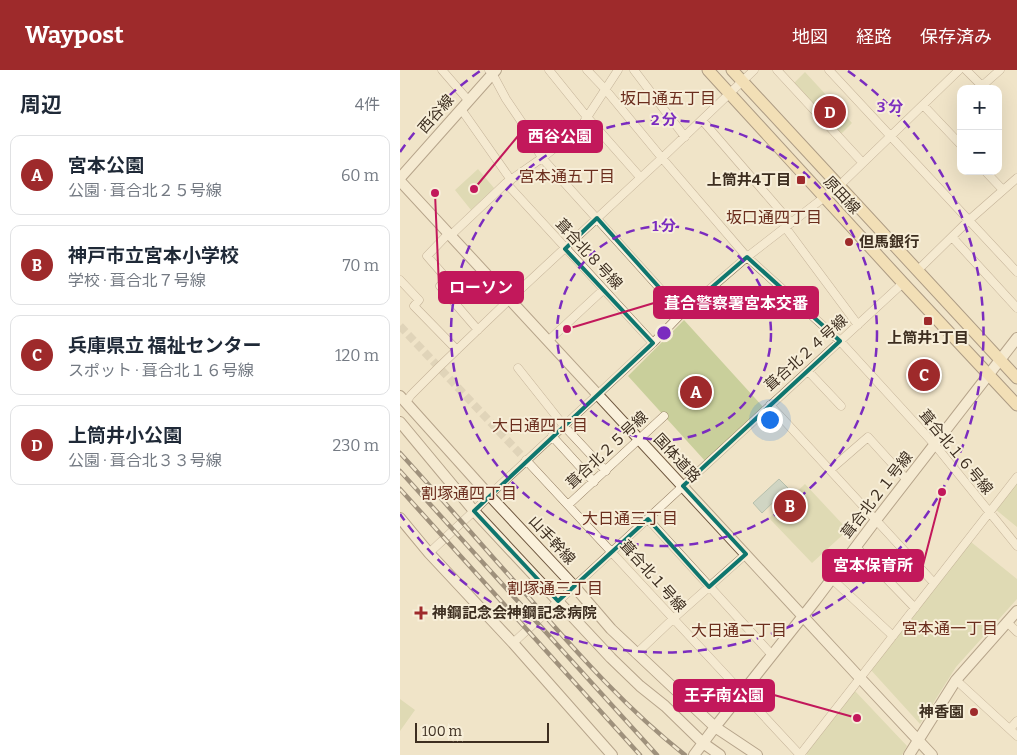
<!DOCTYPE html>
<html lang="ja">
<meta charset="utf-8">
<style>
body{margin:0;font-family:Bitter,"Noto Sans JP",serif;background:#f2f2f3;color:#1f2937}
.controls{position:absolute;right:15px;top:15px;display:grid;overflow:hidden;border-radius:10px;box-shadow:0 5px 20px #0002}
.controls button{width:45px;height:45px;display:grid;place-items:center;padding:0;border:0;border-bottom:1px solid #e0e1e3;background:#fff;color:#1f2937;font:25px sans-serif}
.scale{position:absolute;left:15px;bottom:12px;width:134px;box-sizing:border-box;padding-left:5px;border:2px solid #3d2e20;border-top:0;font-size:14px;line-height:18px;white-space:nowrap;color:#3d2e20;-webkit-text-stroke:4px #f7eed8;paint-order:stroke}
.you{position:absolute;left:369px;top:349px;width:18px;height:18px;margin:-12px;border:4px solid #fff;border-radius:50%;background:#1a73e8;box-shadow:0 0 0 8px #1a73e833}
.badge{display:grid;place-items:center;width:32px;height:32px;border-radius:50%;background:#9e2a2b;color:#fff;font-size:16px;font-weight:700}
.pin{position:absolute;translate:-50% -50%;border:2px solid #fff;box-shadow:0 1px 5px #0006}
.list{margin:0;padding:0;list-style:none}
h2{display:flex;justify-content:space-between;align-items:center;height:65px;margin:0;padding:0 20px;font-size:21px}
h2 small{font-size:16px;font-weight:400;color:#747a83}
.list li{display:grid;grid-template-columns:32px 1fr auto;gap:15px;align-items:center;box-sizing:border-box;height:80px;margin:0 10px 10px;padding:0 10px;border:1px solid #e0e1e3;border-radius:10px}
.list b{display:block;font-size:19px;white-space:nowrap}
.list p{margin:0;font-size:16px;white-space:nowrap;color:#747a83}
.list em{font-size:16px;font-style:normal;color:#747a83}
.map{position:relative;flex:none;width:617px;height:685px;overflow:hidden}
header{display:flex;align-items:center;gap:30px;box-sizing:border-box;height:70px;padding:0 25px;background:#9e2a2b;color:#fff}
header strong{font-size:24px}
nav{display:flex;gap:28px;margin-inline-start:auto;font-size:18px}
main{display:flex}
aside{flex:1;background:#fff}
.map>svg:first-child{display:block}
</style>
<header>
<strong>Waypost</strong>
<nav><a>地図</a><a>経路</a><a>保存済み</a></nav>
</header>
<main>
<aside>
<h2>周辺<small>4件</small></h2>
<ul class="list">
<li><span class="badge">A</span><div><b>宮本公園</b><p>公園 · 葺合北２５号線</p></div><em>60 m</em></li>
<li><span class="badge">B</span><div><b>神戸市立宮本小学校</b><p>学校 · 葺合北７号線</p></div><em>70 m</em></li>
<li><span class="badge">C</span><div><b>兵庫県立 福祉センター</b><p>スポット · 葺合北１６号線</p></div><em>120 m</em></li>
<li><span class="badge">D</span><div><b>上筒井小公園</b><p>公園 · 葺合北３３号線</p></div><em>230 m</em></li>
</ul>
</aside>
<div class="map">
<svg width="617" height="685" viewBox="0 0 617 685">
<rect width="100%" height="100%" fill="#f0e4c8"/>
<!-- green -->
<path fill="#c9cf9b" d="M 405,2 L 452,53 L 440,65 L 393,14 Z
M 78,99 L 94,118 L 71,140 L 55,120 Z
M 284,250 L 364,338 L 306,392 L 228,306 Z
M 617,413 L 617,457 L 595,439 Z
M 405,414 L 448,460 L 412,493 L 369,448 Z
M 571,472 L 617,509 L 617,529 L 556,597 L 520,654 L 470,599 Z
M 455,621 L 507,676 L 502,685 L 407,685 L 406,683 Z
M 0,629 L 15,640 L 0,661 Z"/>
<!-- water -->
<path fill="#a9c4bc" stroke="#6f938a" d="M 379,409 L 388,418 L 362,443 L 353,433 Z"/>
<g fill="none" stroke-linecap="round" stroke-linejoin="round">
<!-- street-tunnel -->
<path stroke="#ccc0a6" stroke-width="8" stroke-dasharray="8 4" stroke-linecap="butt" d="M 0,256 L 126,390"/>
<!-- street casing -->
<g stroke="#8d765c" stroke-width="9">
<path id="street" d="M 42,0 L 68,30
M 89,0 L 92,3 L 106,29 L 125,57 L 142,88 L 282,243
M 149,0 L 187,47 L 240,107
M 187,0 L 205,19 L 262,88 L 347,187 L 440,271 L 535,375 L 617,476
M 234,0 L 285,67
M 377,0 L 462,92
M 429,0 L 617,202
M 566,0 L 585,19
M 582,16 L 600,0
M 523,35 L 561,75
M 61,39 L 111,110
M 302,50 L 391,153
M 585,101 L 603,120
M 106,113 L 253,273
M 385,157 L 458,255
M 48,164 L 27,186 L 47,209 L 40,216 L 78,260
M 50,166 L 106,113 L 142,88 L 180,58 L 218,0
M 552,167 L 617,238
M 518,200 L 568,151 L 617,108
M 0,210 L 19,230 L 14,236 L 57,280
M 148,271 L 203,220
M 118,298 L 164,356 L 206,401
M 408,301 L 441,336
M 6,332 L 11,325 L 39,297 L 110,229 L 262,88 L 354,0
M 370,335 L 534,513
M 152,366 L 194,412
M 126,390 C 218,488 308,587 400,685
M 430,400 L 468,367 L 507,410
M 168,435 L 264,346
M 248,449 L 372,585
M 456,477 L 515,538
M 29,483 L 74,441 L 96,419 L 253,273 L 282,243 L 347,187 L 440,115 L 559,0
M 432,509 L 493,566
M 607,552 L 617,562
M 113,573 L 503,213
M 236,584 L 274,548 L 346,484
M 556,610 L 617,666
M 610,659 L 617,651
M 400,685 L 617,407"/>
</g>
<!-- secondary casing -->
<g stroke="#6f573f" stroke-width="12">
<path id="secondary" d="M 0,108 L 96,0
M 0,111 L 460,608 L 532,685
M 0,326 L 89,425 L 174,516 L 211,559 L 315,657 L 357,685
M 0,352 L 74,441 L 211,588 L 240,616 L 265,636 L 303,673 L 320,685
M 0,448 L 29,483 L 113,573 L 212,685
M 294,685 L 315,657 L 415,531 L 476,450 L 617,268
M 509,685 L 556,610 L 617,541"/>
</g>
<!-- primary casing -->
<g stroke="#5b4430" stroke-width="13">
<path id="primary" d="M 308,0 L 503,213 L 617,335
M 332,0 L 617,308"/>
</g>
<!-- street -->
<use href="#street" stroke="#faf1dc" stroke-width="8"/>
<!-- secondary -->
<use href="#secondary" stroke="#faf1dc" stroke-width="10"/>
<!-- primary -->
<use href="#primary" stroke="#f3d9a0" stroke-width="11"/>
<!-- rail casing -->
<g stroke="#3d2e20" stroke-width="4.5">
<path id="rail" d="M 0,383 C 44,431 87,481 131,530 C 179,585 228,640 285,685
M 0,401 L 257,685
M 0,419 L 240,685"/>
</g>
<!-- rail -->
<use href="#rail" stroke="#f7eed8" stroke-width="2.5" stroke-dasharray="8" stroke-linecap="butt"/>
</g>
<!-- marked area -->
<path d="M0 0H617V685H0ZM 197,148 L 282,243 L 347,187 L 440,271 L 283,416 L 346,484 L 309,517 L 248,449 L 158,531 L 74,441 L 253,273 L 165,179 Z" fill="#f0e4c8" fill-opacity=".55" fill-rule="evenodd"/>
<path fill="none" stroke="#0f766e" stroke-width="4" stroke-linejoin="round" d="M 197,148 L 282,243 L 347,187 L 440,271 L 283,416 L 346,484 L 309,517 L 248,449 L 158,531 L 74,441 L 253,273 L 165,179 Z"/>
<!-- distance rings -->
<g fill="none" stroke="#7b2cbf" stroke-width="2.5" stroke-dasharray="9 6">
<circle cx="264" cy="263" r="107"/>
<circle cx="264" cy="263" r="213"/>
<path d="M0 82A320 320 0 0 1 80 1M448 1A320 320 0 1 1 0 444"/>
</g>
<!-- markers -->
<g fill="#9e2a2b" stroke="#f7eed8" stroke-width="2">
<rect x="396" y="105" width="10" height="10" rx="2.5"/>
<circle cx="449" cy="172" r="5"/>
<rect x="523" y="246" width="10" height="10" rx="2.5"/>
<path d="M18.5 535.5h5v5h5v5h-5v5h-5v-5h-5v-5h5z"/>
<circle cx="574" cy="642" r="5"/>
</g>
<g text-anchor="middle" stroke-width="4" stroke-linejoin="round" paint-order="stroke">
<!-- street labels -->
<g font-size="15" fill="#3d2e20" stroke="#f7eed8">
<text transform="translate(36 44) rotate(-49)" y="5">西谷線</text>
<text transform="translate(442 125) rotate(47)" y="5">原田線</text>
<text transform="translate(189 184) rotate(47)" y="5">葺合北８号線</text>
<text transform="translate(406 283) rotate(-42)" y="5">葺合北２４号線</text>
<text transform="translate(207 380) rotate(-43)" y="5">葺合北２５号線</text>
<text transform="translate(556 382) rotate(50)" y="5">葺合北１６号線</text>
<text transform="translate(277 388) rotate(47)" y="5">国体道路</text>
<text transform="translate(477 425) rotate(-52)" y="5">葺合北２１号線</text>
<text transform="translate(152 470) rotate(47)" y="5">山手幹線</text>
<text transform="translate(253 506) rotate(48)" y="5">葺合北１号線</text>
</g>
<!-- poi labels -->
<g font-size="15" font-weight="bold" fill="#3d2e20" stroke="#f7eed8" text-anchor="end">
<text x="391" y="115">上筒井4丁目</text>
<text x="459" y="177" text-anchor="start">但馬銀行</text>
<text x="528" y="273" text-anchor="middle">上筒井1丁目</text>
<text x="32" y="548" text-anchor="start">神鋼記念会神鋼記念病院</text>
<text x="564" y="647">神香園</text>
</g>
<!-- neighbourhood labels -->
<g font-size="16" fill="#6b2e1e" stroke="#f7eed8">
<text x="268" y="34">坂口通五丁目</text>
<text x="167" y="112">宮本通五丁目</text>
<text x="374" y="153">坂口通四丁目</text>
<text x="140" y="361">大日通四丁目</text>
<text x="69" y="429">割塚通四丁目</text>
<text x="230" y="454">大日通三丁目</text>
<text x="155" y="524">割塚通三丁目</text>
<text x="550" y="564">宮本通一丁目</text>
<text x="339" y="566">大日通二丁目</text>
</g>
</g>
<circle cx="264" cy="263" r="8" fill="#7b2cbf" stroke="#f7eed8" stroke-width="2.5"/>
<g font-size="15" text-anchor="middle" font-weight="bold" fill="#7b2cbf" stroke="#f7eed8" stroke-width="4" stroke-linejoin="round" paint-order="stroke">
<text x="490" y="42">3 分</text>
<text x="264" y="55">2 分</text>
<text x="264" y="161">1 分</text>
</g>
<!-- callouts -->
<path fill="none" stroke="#c2185b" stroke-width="2" d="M74 119L118 66M35 123L39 217M167 259L254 233M542 422L523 495M457 648L374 625"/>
<g fill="#c2185b" stroke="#f7eed8" stroke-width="2">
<circle cx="74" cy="119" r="5"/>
<circle cx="35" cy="123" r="5"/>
<circle cx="167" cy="259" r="5"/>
<circle cx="542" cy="422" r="5"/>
<circle cx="457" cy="648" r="5"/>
</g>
<g fill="#c2185b" stroke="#c2185b" stroke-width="2">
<rect x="118" y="51" width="84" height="31" rx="5"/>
<rect x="39" y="202" width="84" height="31" rx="5"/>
<rect x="254" y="217" width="164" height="31" rx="5"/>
<rect x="423" y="480" width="100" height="31" rx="5"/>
<rect x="274" y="610" width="100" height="31" rx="5"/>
</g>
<g font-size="16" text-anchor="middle" font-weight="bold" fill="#fff">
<text x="160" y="72">西谷公園</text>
<text x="81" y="223">ローソン</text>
<text x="336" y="239">葺合警察署宮本交番</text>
<text x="473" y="501">宮本保育所</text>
<text x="324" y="631">王子南公園</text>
</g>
</svg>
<div class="controls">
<button>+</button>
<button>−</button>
</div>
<div class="scale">100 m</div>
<div class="you"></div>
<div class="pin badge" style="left:296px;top:322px">A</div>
<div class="pin badge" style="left:390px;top:436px">B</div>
<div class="pin badge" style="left:524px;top:305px">C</div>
<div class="pin badge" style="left:430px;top:42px">D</div>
</div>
</main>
